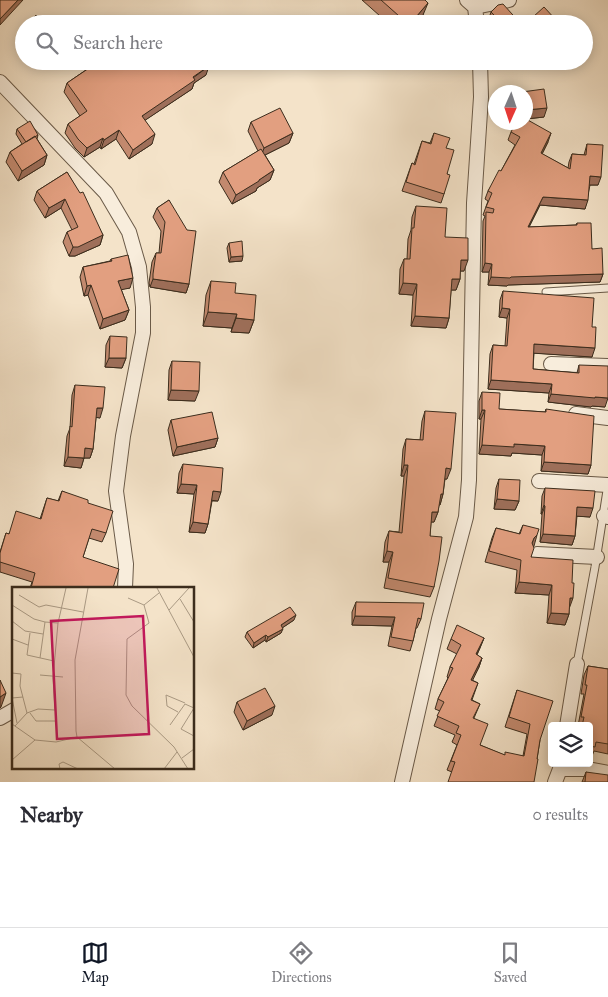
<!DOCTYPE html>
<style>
body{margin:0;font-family:"IM FELL Great Primer",serif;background:#f2f2f3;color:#2b2b33}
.controls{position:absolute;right:15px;bottom:15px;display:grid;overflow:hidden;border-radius:5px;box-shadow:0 2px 12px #0003}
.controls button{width:45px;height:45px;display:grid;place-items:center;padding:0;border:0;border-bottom:1px solid #e1e1e2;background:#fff;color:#2b2b33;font:25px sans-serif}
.compass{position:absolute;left:488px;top:85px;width:45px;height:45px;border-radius:50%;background:#fff;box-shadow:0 2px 12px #0003;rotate:183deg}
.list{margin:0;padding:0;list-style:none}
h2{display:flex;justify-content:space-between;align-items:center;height:65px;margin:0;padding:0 20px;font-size:21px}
h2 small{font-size:16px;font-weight:400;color:#7c7c81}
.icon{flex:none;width:28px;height:28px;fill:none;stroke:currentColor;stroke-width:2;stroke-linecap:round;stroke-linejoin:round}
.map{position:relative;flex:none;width:608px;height:782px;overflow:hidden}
.search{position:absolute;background:#fff;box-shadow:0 2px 12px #0003;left:15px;right:15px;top:15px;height:55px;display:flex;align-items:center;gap:12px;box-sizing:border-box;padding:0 18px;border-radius:28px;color:#7c7c81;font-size:19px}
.sheet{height:145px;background:#fff}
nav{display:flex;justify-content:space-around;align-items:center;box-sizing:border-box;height:70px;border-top:1px solid #e1e1e2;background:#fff;font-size:14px;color:#7c7c81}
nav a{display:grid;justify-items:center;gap:2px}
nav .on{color:#111827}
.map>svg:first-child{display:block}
</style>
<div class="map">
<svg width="608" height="782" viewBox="0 0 608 782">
<rect width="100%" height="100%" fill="#f4e3c9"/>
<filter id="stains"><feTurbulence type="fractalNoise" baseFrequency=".004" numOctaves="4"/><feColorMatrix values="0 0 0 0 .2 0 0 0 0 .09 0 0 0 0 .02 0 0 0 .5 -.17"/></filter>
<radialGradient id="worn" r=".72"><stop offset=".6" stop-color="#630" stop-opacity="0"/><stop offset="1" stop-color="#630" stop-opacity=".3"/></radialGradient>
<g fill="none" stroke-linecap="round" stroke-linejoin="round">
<!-- service casing -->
<g stroke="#6a5a48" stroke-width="9">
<path id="service" d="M 546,292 L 608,288
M 577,664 L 595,567 L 608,484"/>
</g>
<!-- minor casing -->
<g stroke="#6a5a48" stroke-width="16">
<path id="minor" d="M 467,0 L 475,7 L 477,24
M 475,7 L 509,0
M 0,82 L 106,193 L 129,232 L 139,267 L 143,307 L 143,333 L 123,436 L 116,491 L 126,564 L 125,588
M 551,364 L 608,366
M 576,414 L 608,418
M 539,481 L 608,485
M 604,516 L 608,517
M 537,554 L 597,557
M 0,718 L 14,710
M 567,726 L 577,664
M 402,782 L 439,619 L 466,517 L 469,480 L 474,203 L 481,97 L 480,61
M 555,782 L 560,769 L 588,769 L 608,773"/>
</g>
<!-- service -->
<use href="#service" stroke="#f8eddc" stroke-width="7"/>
<!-- minor -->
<use href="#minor" stroke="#f8eddc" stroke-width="14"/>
</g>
<!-- wall -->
<path fill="#c2896e" stroke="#3c2d1d" d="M 362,0 L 425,0 L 423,15 L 416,24 L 389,24 Z
M 491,12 L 521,24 L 494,24 L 489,18 Z
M 24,28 L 24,50 L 16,42 L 19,32 Z
M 89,62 L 206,75 L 194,83 L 192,89 L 145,120 L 152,144 L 129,159 L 116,139 L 101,149 L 100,147 L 84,157 L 75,148 L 65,133 L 68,124 L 80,116 L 64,92 L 67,83 L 86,70 Z
M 526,92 L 544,117 L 526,119 L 548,142 L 542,154 L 568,168 L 569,162 L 572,154 L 584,155 L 587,144 L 598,185 L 590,185 L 585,209 L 540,205 L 529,227 L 576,225 L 577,223 L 592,249 L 603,274 L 600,282 L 508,285 L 507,286 L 488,285 L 489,272 L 482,272 L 483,221 L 485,216 L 483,215 L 488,201 L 485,199 L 488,191 L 501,171 L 515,145 L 508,140 L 511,132 L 526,122 Z
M 251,122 L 293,133 L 289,143 L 265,155 L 274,170 L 270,180 L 257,188 L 256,191 L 232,204 L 219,182 L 223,172 L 258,151 L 248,131 Z
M 17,129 L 38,135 L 37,139 L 47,155 L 44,165 L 18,181 L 6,162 L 10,152 L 22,144 L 16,134 Z
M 434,133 L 446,148 L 447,174 L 444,194 L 441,203 L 402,191 L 412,163 L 414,164 L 422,141 L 430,143 Z
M 67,172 L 103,235 L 100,245 L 75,256 L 69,256 L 63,242 L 67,232 L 72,230 L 61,208 L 45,218 L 34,200 L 37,191 Z
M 169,200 L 189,284 L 186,293 L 150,287 L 149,283 L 152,262 L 156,253 L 159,253 L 161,231 L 153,217 L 157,208 Z
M 416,206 L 445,237 L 464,271 L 460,271 L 460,279 L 456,290 L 451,290 L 449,318 L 446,328 L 411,326 L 413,295 L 399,294 L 400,269 L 404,259 L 407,259 L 408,239 L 411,230 L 412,217 Z
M 229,243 L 242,261 L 229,262 L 227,248 Z
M 111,259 L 130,288 L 121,289 L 129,310 L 125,320 L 100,329 L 88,295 L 84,296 L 80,277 L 83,267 L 110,261 Z
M 211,281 L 235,293 L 254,320 L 249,333 L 231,332 L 232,328 L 203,326 L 206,295 Z
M 503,291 L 592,327 L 592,357 L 534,353 L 533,369 L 577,373 L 579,365 L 605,407 L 592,406 L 591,407 L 548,402 L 549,393 L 488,389 L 490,354 L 493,345 L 505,346 L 507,318 L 499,317 L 500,300 Z
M 110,336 L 126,358 L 122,368 L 105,367 L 106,345 Z
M 172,361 L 195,401 L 168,400 L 169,370 Z
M 75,385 L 100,418 L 96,417 L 93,449 L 90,458 L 84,458 L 81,468 L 64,466 L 67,436 L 70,428 L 72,395 Z
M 482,392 L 499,409 L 545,412 L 546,409 L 591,465 L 588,474 L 541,471 L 542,455 L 512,453 L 511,456 L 479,454 L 481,419 L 479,419 L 479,401 Z
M 425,411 L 447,479 L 445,479 L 443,494 L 440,505 L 439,505 L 438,512 L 434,522 L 431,522 L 430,536 L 434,587 L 430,597 L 384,588 L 389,562 L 383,562 L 385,542 L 389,531 L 399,532 L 404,476 L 401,476 L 403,449 L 406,439 L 420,440 L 422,421 Z
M 171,420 L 218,438 L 215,447 L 173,456 L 168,430 Z
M 183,464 L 218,501 L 212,501 L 208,524 L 205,533 L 189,532 L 194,494 L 177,493 L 179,473 Z
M 499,479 L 519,501 L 515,510 L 494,509 L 496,488 Z
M 545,488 L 590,517 L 577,516 L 575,536 L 572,545 L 540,542 L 542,514 L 541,514 L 542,496 Z
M 62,491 L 88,503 L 106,533 L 102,542 L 89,538 L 83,557 L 113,588 L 30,588 L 32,582 L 0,572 L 0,552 L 6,533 L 8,534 L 40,519 L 47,498 L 58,501 Z
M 523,525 L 533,546 L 531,557 L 569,609 L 569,614 L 565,625 L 547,623 L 549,595 L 515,593 L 517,570 L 485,562 L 492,538 L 496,528 L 519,534 Z
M 356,602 L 421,619 L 417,628 L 416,628 L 413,641 L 410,651 L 388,646 L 392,626 L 352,625 L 352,612 Z
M 294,620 L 282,628 L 281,633 L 266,642 L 265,640 L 253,648 L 245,637 L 247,632 Z
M 484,638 L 477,655 L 482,658 L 479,667 L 472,680 L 478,683 L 472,700 L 480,704 L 474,718 L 480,745 L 504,755 L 523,756 L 527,734 L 505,727 L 517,690 L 540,740 L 537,759 L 452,772 L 447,770 L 457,745 L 452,742 L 455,735 L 434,726 L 440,711 L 435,709 L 438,699 L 448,678 L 447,677 L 450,667 L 457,654 L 447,649 L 451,639 Z
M 588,666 L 608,669 L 608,754 L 594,751 L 592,756 L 589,755 L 589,726 L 578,726 L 584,694 L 581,694 L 584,675 Z
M 237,702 L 272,715 L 243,730 L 234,712 Z
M 586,772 L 608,782 L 582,782 Z"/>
<!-- shaded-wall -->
<path fill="#9e6f5a" stroke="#3c2d1d" d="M 18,0 L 23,0 L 0,25 L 0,19 Z
M 428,3 L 423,15 L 416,24 L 410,24 Z
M 458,61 L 471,61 L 457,65 Z
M 209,66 L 206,75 L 194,83 L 192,89 L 138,125 L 142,116 Z
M 547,108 L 544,117 L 526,119 L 526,110 Z
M 119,130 L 116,139 L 101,149 L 104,140 Z
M 293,133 L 289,143 L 261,157 L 264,148 Z
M 551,133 L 548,142 L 538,162 L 541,153 Z
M 155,134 L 152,144 L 129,159 L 133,150 Z
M 103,138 L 100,147 L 84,157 L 87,148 Z
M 47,155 L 44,165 L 18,181 L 22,171 Z
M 274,170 L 270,180 L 257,188 L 256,191 L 232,204 L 236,195 Z
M 590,176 L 601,177 L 598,185 L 587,185 Z
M 543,197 L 588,200 L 585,209 L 540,205 L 525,235 L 528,227 Z
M 65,199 L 61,208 L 45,218 L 49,208 Z
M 103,235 L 100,245 L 75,256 L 69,256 L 73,247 Z
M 243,256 L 242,261 L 229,262 L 231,257 Z
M 461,260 L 468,260 L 464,271 L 457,271 Z
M 485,263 L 492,264 L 489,272 L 482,272 Z
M 603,274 L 600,282 L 508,285 L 507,286 L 488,285 L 491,277 Z
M 133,278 L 130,288 L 115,291 L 118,281 Z
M 153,279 L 189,284 L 186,293 L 150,287 Z
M 452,279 L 460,279 L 456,290 L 448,290 Z
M 403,283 L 417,284 L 413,295 L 399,294 Z
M 91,285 L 88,295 L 84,296 L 87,286 Z
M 502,308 L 510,309 L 507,318 L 499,317 Z
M 129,310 L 125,320 L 100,329 L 103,319 Z
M 208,312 L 237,314 L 232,328 L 203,326 Z
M 415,316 L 449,318 L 446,328 L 411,326 Z
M 236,318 L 254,320 L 249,333 L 231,332 Z
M 534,344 L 595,348 L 592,357 L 531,353 Z
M 109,358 L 126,358 L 122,368 L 105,367 Z
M 491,380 L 552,384 L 549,393 L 488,389 Z
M 171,390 L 199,391 L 195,401 L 168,400 Z
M 551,394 L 608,398 L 605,407 L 592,406 L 591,407 L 548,402 Z
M 97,408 L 103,408 L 100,418 L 93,417 Z
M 482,410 L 485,410 L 481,419 L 479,419 Z
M 218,438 L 215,447 L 173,456 L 177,447 Z
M 514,444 L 545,446 L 542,455 L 512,453 L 511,456 L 479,454 L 482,445 Z
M 85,448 L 93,449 L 90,458 L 82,458 Z
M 68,457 L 84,458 L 81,468 L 64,466 Z
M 544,462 L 591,465 L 588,474 L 541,471 Z
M 404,465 L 408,465 L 404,476 L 401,476 Z
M 446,468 L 451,469 L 447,479 L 442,479 Z
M 181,484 L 197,485 L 194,494 L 177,493 Z
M 213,491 L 221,492 L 218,501 L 209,500 Z
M 441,494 L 443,494 L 440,505 L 437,504 Z
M 497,499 L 519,501 L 515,510 L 494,509 Z
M 544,505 L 545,506 L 542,514 L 541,514 Z
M 577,507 L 593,508 L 590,517 L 574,516 Z
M 432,512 L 438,512 L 434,522 L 429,522 Z
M 193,522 L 208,524 L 205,533 L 189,532 Z
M 543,534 L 575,536 L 572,545 L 540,542 Z
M 537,535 L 534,546 L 530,549 L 534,538 Z
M 387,551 L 393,552 L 389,562 L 383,562 Z
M 519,582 L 552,585 L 549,595 L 515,593 Z
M 570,598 L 573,598 L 569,609 Z
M 551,613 L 569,614 L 565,625 L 547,623 Z
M 296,615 L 294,620 L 279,630 L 281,625 Z
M 355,616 L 395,617 L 392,626 L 352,625 Z
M 283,629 L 281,633 L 266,642 L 268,637 Z
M 266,635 L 265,640 L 253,648 L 254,643 Z
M 484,638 L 480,648 L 472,664 L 476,654 Z
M 482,658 L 479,667 L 468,690 L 471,680 Z
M 6,693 L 1,707 L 0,708 L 0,697 Z
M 275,706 L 272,715 L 243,730 L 247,721 Z"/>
<!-- building -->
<path fill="#e29f80" stroke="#3c2d1d" d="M 0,0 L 18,0 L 0,19 Z
M 381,0 L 425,0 L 428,3 L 410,24 L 408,24 Z
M 503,4 L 521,24 L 503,24 L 491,12 L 498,5 Z
M 544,7 L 556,20 L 552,24 L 523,24 L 531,15 L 533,17 Z
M 36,15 L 45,24 L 28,24 Z
M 149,20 L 152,24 L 143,24 Z
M 449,20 L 450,24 L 441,24 Z
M 24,28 L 24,37 L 19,32 Z
M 89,61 L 205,61 L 209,66 L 193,77 L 195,80 L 142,116 L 155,134 L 133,150 L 119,130 L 104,140 L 103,138 L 87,148 L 78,139 L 68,124 L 87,111 L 67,83 L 92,66 Z
M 544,89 L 547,108 L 526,110 L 526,92 L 522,92 Z
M 280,108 L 293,133 L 264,148 L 251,122 Z
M 526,119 L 551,133 L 541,153 L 570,169 L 572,154 L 586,155 L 587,144 L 603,145 L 601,177 L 590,176 L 588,200 L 543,197 L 528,227 L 577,225 L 577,223 L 591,223 L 592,249 L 602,248 L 603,274 L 511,277 L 510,278 L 491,277 L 492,264 L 485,263 L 486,212 L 493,213 L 494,209 L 486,207 L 492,193 L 488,191 L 499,170 L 501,171 L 520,137 L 511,132 L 516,122 L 526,122 Z
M 30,121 L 38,135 L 26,142 L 17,129 Z
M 434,133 L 450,138 L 446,148 L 454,150 L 447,174 L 450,175 L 444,194 L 406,182 L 412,163 L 415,165 L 422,141 L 431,144 Z
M 35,136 L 47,155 L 22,171 L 10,152 Z
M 261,149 L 274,170 L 259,180 L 259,181 L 236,195 L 223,172 Z
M 67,172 L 80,193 L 83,192 L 103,235 L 78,247 L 73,247 L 67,232 L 78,227 L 65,199 L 49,208 L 37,191 Z
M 169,200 L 187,230 L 196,231 L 189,284 L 153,279 L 153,274 L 156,253 L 161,253 L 165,222 L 157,208 Z
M 416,206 L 447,208 L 445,237 L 468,238 L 468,260 L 461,260 L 460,279 L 452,279 L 449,318 L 415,316 L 417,284 L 403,283 L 404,259 L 410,259 L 412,228 L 414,228 Z
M 242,241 L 243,256 L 231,257 L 229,243 Z
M 128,255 L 133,278 L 118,281 L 129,310 L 103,319 L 91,285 L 87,286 L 83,267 L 112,261 L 111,259 Z
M 211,281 L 236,283 L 235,293 L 256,295 L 254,320 L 236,318 L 237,314 L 208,312 Z
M 503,291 L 594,298 L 592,327 L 596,327 L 595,348 L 534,344 L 533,369 L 579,373 L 579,365 L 608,366 L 608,398 L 595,397 L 595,398 L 551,394 L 552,384 L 491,380 L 493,345 L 507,346 L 510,309 L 502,308 Z
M 110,336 L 127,337 L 126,358 L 109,358 Z
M 172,361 L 200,362 L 199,391 L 171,390 Z
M 75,385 L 105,387 L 103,408 L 97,408 L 93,449 L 85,448 L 84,458 L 68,457 L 70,426 L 72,427 Z
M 482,392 L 500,393 L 499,409 L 546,412 L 546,409 L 594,416 L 591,465 L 544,462 L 545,446 L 514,444 L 514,447 L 482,445 L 485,410 L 482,410 Z
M 425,411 L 456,413 L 451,469 L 446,468 L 443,494 L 441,494 L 438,512 L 432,512 L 430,536 L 442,537 L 439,561 L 434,587 L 388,578 L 393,552 L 387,551 L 389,531 L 402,533 L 408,465 L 404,465 L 406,439 L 423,440 Z
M 212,412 L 218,438 L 177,447 L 171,420 Z
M 183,464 L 223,468 L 221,492 L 213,491 L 208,524 L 193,522 L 197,485 L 181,484 Z
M 499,479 L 520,480 L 519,501 L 497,499 Z
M 545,488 L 595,491 L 593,508 L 577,507 L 575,536 L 543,534 L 545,506 L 544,505 Z
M 62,491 L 88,500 L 88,503 L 113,511 L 106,533 L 92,529 L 83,557 L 119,569 L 113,588 L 31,588 L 35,573 L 0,562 L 0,553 L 6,533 L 9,534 L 16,511 L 41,519 L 47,498 L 59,501 Z
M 523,525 L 539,529 L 537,535 L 534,538 L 532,543 L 534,548 L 531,557 L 573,560 L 572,583 L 574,583 L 573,598 L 570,598 L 569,614 L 551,613 L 552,585 L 519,582 L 521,560 L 489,551 L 496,528 L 520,534 Z
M 356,602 L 424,603 L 421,619 L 418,618 L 413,641 L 391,637 L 395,617 L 355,616 Z
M 290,607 L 296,615 L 281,625 L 283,629 L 268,637 L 266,635 L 254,643 L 247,632 Z
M 457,625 L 484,638 L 476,654 L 482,658 L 471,680 L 478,683 L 471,700 L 480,704 L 473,718 L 488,724 L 480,745 L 505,755 L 505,752 L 524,756 L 530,724 L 509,717 L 517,690 L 553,701 L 540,740 L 537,759 L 538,759 L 534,782 L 448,782 L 455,762 L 451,761 L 461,735 L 456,733 L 459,726 L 437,716 L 444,702 L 438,699 L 453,668 L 450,667 L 461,645 L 451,639 Z
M 588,666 L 608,669 L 608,744 L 596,742 L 595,747 L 589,746 L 589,726 L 582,726 L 584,717 L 581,717 L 587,685 L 585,685 Z
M 0,680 L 6,693 L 0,697 Z
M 265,688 L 275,706 L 247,721 L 237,702 Z
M 586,772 L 608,775 L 608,782 L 585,782 Z"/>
<!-- overview -->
<g transform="translate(12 587)">
<rect width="182" height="182" fill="#f4e3c9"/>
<path fill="none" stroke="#aa9a84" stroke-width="1" d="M 76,1 L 63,73 L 64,144 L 65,150 L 103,182M 145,1 L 182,70M 147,6 L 132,18 L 137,36 L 115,52 L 114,108 L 120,119 L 162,160 L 176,182M 7,8 L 27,20 L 34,18 L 71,25M 116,11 L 132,18M 168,12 L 182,35M 0,18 L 22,32 L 33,35M 157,23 L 177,1M 0,34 L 13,44 L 31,47M 18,46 L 15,68 L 42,74M 0,52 L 16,58M 28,71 L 33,35 L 46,36 L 54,1M 0,86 L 9,87 L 8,99 L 15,126 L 3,139M 28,88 L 51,90M 166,125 L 155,119 L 154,108 L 173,116M 15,126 L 26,122 L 43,123 L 41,91 L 46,36M 18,126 L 24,134 L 43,134M 5,136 L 0,111 L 11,110M 0,137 L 23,153 L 44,155 L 65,150M 158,138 L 173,117 L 182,121 L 169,142 L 182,149M 170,171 L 182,162M 0,173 L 23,153M 48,182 L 47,177 L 51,175 L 66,182M 152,182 L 165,165"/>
<path fill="#c2185b" fill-opacity="0.15" stroke="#c2185b" stroke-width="2.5" d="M 131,29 L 137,147 L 45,152 L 39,34 Z"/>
<rect width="182" height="182" fill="none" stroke="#3c2d1d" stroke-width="2.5"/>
</g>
<rect width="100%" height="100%" filter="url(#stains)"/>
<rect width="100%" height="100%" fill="url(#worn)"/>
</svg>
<div class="controls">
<button><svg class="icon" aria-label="layers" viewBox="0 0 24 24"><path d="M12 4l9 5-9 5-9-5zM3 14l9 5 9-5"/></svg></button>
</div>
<svg class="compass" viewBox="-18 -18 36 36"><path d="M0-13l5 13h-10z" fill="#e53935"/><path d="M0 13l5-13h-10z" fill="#7c7c81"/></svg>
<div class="search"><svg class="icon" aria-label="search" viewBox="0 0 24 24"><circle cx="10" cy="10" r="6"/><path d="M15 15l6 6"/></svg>Search here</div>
</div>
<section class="sheet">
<h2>Nearby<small>0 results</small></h2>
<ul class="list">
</ul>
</section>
<nav>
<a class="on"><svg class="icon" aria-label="map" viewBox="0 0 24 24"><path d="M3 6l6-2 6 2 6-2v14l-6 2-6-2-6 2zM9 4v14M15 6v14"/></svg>Map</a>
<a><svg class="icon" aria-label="directions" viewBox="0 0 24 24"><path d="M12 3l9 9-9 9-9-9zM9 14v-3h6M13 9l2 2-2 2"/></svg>Directions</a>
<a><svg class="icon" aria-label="saved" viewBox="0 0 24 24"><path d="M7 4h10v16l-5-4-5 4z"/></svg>Saved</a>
</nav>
